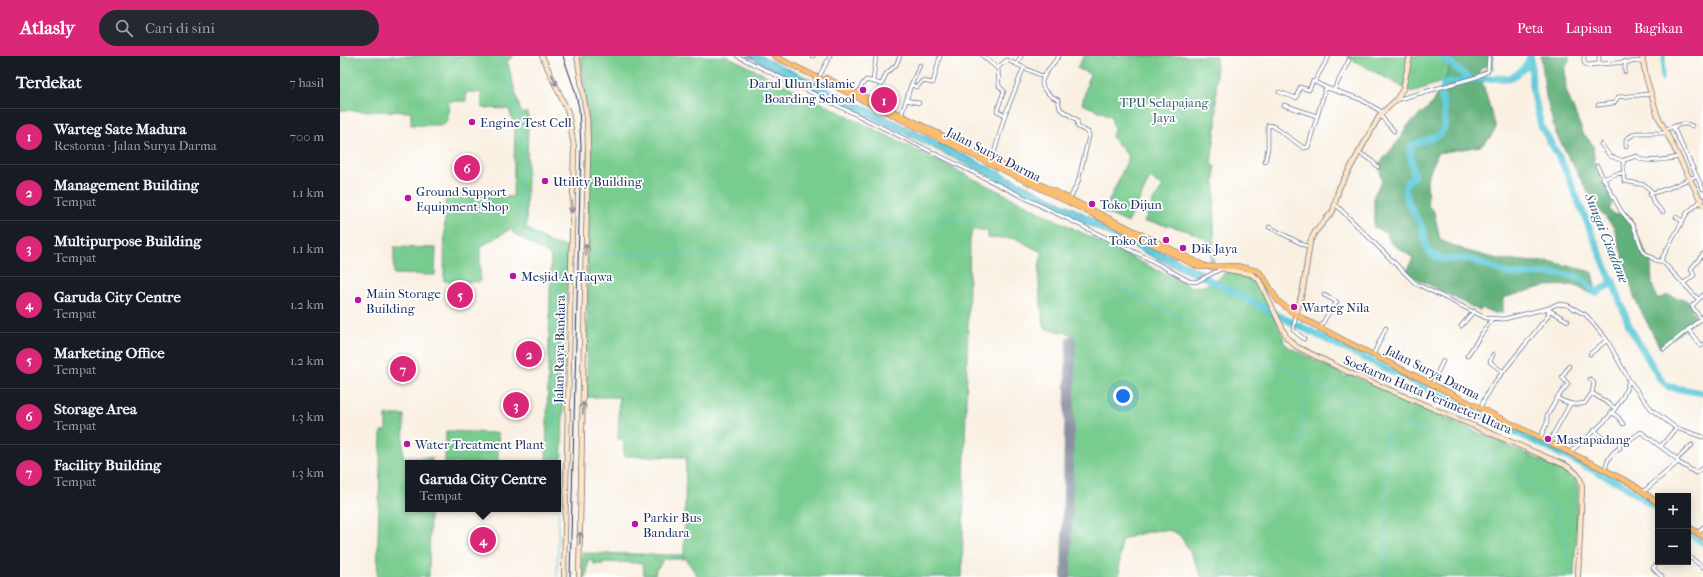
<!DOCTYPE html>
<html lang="id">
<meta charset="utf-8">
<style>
body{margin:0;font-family:"IM FELL French Canon",serif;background:#242831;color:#f1f3f6}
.controls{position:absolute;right:12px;bottom:12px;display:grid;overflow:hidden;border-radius:0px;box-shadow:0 2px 10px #0003}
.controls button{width:36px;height:36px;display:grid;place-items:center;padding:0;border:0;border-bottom:1px solid #363941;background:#171b24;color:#f1f3f6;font:20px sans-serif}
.you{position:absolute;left:783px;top:340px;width:14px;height:14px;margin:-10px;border:3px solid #fff;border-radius:50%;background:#1a73e8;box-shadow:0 0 0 6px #1a73e833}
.badge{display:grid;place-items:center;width:26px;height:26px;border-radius:50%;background:#db2777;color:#fff;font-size:13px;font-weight:700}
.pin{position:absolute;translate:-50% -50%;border:2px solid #fff;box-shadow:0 1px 4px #0006}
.popup{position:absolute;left:65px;top:404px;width:156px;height:52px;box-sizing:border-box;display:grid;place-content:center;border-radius:0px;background:#171b24;filter:drop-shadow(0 1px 3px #0005);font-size:13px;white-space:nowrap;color:#9ea1a6}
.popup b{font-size:15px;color:#f1f3f6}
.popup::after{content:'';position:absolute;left:50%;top:100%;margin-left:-8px;border:8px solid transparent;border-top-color:#171b24}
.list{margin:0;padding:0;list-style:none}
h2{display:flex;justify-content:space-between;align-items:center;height:52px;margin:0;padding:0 16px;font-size:17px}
h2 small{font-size:13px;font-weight:400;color:#9ea1a6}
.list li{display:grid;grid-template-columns:26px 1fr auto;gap:12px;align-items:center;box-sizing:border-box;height:56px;padding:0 16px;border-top:1px solid #363941}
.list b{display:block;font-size:15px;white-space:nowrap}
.list p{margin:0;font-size:13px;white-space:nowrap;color:#9ea1a6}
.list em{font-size:13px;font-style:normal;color:#9ea1a6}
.icon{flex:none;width:22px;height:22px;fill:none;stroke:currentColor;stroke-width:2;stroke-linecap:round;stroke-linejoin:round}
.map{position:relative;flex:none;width:1363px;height:521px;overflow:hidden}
header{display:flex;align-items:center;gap:24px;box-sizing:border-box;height:56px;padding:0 20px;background:#db2777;color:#fff}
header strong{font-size:19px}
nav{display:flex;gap:22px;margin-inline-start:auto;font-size:14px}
.search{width:280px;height:36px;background:#242831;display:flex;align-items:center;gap:10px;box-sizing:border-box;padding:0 14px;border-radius:22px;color:#9ea1a6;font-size:15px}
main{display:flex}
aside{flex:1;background:#171b24}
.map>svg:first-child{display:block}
</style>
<header>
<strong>Atlasly</strong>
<div class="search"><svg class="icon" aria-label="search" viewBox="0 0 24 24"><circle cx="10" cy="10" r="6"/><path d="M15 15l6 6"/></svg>Cari di sini</div>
<nav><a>Peta</a><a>Lapisan</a><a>Bagikan</a></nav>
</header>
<main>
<aside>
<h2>Terdekat<small>7 hasil</small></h2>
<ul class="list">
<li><span class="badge">1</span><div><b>Warteg Sate Madura</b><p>Restoran · Jalan Surya Darma</p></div><em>700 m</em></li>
<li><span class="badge">2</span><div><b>Management Building</b><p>Tempat</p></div><em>1.1 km</em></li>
<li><span class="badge">3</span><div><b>Multipurpose Building</b><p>Tempat</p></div><em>1.1 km</em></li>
<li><span class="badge">4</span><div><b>Garuda City Centre</b><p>Tempat</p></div><em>1.2 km</em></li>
<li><span class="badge">5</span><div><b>Marketing Office</b><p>Tempat</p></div><em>1.2 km</em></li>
<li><span class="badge">6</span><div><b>Storage Area</b><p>Tempat</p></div><em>1.3 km</em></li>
<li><span class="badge">7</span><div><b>Facility Building</b><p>Tempat</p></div><em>1.3 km</em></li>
</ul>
</aside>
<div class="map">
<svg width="1363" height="521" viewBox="0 0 1363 521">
<rect width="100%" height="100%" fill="#fff"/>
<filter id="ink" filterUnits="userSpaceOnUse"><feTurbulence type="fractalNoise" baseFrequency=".025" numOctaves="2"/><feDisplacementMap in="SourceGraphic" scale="8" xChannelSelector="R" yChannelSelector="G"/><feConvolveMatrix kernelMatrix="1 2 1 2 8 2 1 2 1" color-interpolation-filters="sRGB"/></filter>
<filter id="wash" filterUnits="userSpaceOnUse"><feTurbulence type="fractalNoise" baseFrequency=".012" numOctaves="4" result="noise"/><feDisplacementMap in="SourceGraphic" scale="16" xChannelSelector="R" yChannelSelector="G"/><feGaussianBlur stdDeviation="0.9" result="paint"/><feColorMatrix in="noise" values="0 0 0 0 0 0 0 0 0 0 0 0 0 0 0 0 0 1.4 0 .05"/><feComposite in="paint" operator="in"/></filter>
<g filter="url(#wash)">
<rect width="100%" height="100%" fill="#f9f0e2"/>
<!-- green -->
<path fill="#79cc8f" stroke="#4a7e76" d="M 0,0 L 174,0 L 167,5 L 181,57 L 188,57 L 186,172 L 211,187 L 228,191 L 221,421 L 218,421 L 218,407 L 206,407 L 211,200 L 173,177 L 172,172 L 140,191 L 140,226 L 104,225 L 105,145 L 112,139 L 173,141 L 175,73 L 169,53 L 142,52 L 142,37 L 126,36 L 126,45 L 109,45 L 108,64 L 102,69 L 71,69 L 71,56 L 0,54 Z
M 241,0 L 387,0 L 849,230 C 864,233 875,226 886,216 L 918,223 L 944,283 L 943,286 L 949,291 L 995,314 L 1005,321 L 1009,318 L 1231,418 L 1235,422 L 1238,431 L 1234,521 L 862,521 C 855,508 849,491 840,480 C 829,467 794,479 781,484 L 779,521 L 731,521 L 726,506 L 731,278 L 704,272 C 702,252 694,215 703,197 L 675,182 L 648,182 L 648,174 L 632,174 L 631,181 L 630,182 L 622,521 L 358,521 L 344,500 L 344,503 L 323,503 L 319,511 L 316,513 L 315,519 L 304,519 L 303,507 L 263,506 L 263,508 L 253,508 L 253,504 L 248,503 L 247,521 L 241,521 L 242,497 L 344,499 L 346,401 L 284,400 L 284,384 L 278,383 L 279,341 L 247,341 L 248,68 Z
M 744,0 L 876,0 L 876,70 L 871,108 L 875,111 L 874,193 L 873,206 L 869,207 L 874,192 C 866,176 821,167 804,166 L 814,143 L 823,131 L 810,122 L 788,167 L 764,156 L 789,101 L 772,81 L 774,73 L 771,60 L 742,48 L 750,18 L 737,12 Z
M 1006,0 L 1097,0 L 1110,9 L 1105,25 L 1071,36 Z
M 54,191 L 96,192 L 95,219 L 54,218 Z
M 46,359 L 64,359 L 63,401 L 92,402 L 92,407 L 68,407 L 68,453 L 90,453 L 89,521 L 37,521 L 41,375 L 46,375 Z
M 106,375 L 158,377 L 158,407 L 105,407 Z"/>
<!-- forest -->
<path fill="#62b07a" stroke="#3e706c" d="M 1112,0 L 1153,0 L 1153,13 L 1144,10 L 1139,15 L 1156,72 L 1149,83 L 1141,90 L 1098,97 L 1087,123 L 1088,150 L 1094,155 L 1100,184 L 1127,195 L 1158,203 L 1196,206 L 1209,205 L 1252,216 L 1257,240 L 1233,229 L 1205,230 L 1163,242 L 1163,257 L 1154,257 L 1142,252 L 1140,255 L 1066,217 L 1073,202 L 1051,187 L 1046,177 L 1034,171 L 1034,139 L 1042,125 L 1039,108 L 1060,83 L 1067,70 L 1090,50 L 1105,25 Z
M 1201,0 L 1229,0 L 1229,6 L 1225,12 L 1226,34 L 1243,77 L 1253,89 L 1255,112 L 1273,145 L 1269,154 L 1275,159 L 1283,157 L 1296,176 L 1311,207 L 1312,228 L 1317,243 L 1328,239 L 1348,245 L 1357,264 L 1320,292 L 1295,243 L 1274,171 L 1256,151 L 1216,78 L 1206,41 Z"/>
<!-- water -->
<path fill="#5fc9d9" stroke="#3d7c9c" d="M 407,0 L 422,0 L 864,216 L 864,220 L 859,222 L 815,202 Z"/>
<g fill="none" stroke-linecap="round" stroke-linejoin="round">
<!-- stream -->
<path stroke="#5fc9d9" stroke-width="1" d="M 160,0 L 183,77 L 180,176 L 225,201 L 218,220 L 213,407
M 249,200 L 255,197 L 321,199 L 549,190 L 567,188 L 577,184 L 604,162 L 663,162 L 733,195 L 750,209 L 757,221 L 1017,348
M 964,328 L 964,322
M 1064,367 C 1090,379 1116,391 1142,402 C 1158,410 1177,416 1190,428 C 1216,450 1230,488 1230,521
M 961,390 L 963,340
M 217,521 L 219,439 L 218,434
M 1044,521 L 1047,370"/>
<!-- canal -->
<path stroke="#5fc9d9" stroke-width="4" d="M 1322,23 L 1324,0"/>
<!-- river -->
<path stroke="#5fc9d9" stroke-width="7" d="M 1101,0 L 1130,23
M 1190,0 C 1188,10 1179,18 1170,22 L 1130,23 L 1119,26 L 1105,26 L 1101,38 L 1104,51 L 1105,71 L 1100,79 L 1072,89 L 1070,97 L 1074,120 L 1066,128 C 1064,144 1073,155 1081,169 C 1085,177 1084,188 1089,195 C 1098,208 1115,201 1128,203 C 1145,206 1159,218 1177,219 C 1181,219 1185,218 1189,218 C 1206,218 1228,215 1243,224 C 1248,228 1252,233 1256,237 L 1273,226 L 1290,272 L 1320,323 L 1329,331 L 1363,337
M 1191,2 L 1192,30 L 1201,70 L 1222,106 L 1274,231
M 860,219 L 947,264 L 1280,427 L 1318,453
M 1348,476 L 1363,487"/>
<!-- taxiway -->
<path stroke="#8a90a0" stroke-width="10" d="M 726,521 L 731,285"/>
</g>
</g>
<g filter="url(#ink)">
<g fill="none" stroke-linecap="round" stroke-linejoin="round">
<!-- street casing -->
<g stroke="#69738c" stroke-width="4.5">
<path id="street" d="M 397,0 L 809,203 L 849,225 L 856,226 L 881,213
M 472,0 L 473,0
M 643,0 L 658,13 L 659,30 L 664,35 L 657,55 L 665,59
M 719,0 C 704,20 690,29 718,44 L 720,53 L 737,64 L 738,71 L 748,76 L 749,80 L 738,126 L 730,143
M 1244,0 L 1244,7 L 1247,9 L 1303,5
M 1259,0 L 1259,8
M 677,8 L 681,0
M 657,12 L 667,4 L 704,21
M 1285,16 L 1285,5
M 480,19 L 490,0
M 533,25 L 536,0
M 975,25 L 989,0
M 571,29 L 577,31 L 582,25 L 593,27 L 600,0
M 994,34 L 1009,4
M 939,36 L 956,42 L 960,31 L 969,34 L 973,25 L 987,32
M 518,38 L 522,29 L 526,24 L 541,28
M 566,44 L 579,47
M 1056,44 L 1137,21 L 1148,15 L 1149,0
M 534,46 L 546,18 L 556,9 L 560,0
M 944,49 L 977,60
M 1258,49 L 1274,47 L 1278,41 L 1311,38
M 1040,59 L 1054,75
M 561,60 L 571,29 L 580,9
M 1333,71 L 1363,133
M 1326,73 C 1334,71 1344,65 1352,70
M 1261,88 L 1270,100 L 1283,105
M 1286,91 L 1286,83 L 1296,77 L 1328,77
M 1018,96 L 1030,103 L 1038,111
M 652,104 L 665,59 L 684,11
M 925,106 L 928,92 L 928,69 L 933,70 L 964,92 L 968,91 L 985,34 L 987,32 L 1020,43 L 1042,56
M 1257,110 L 1281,155 L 1293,169 L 1303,196 L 1317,205 L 1321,205
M 1263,123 L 1276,118 L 1283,117
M 1312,136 L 1305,129 L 1284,125 L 1283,109 L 1284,104 L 1297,100 C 1301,108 1330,103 1339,101
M 995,148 L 1075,227 L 1146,262 L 1164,263 L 1209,252 L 1217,248 L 1227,249 L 1246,259 L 1267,284 L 1289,324 L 1312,354 L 1336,372 L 1363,381
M 1323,156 L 1314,147 L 1310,138 L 1329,132 L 1356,120
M 1336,161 L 1342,165
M 929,171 L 968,191
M 1344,227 L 1354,219 L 1351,213 L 1363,198
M 1358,243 L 1321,204 L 1347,157 L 1363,143
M 1209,254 L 1228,265
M 956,259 L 953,274 L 964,283
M 1121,270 L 1134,255
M 980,273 L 986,261 L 997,246 L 984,239
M 1348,273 L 1361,290 L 1363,288
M 1324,293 L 1361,263 L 1352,250 L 1363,239
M 1153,298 L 1150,306 L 1163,316
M 1250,298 L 1267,284
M 1033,299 L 1046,272
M 1127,300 L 1151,264
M 1250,323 L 1254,327 L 1252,337 L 1275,352
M 1092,328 L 1103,305
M 1217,342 L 1228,328 L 1222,321 L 1229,310
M 1140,352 L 1150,332 L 1208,260 L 1209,252
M 1271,356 L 1278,361 L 1283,368
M 1255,374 L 1263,383
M 1200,382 L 1207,367 L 1207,360 L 1217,342 C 1227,347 1234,350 1245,347 L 1252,337
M 1209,386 L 1230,348
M 1321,390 L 1336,372
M 1230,396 C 1252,377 1283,354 1289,324
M 1338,406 L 1356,417 L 1362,412
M 1265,414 C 1267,404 1271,396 1280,392 L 1279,388 L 1283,388 L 1301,376 L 1337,403
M 1303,436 L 1338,406 L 1337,403 L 1352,389
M 1358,477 L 1363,471
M 1348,500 L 1363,511
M 1319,506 L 1313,512 L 1322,521"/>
</g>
<!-- secondary casing -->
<g stroke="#69738c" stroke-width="6">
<path id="secondary" d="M 202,0 L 228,56 L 234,91 L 224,521
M 237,0 L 247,62 L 248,92 L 239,521
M 1302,0 L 1306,21 L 1317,58 L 1363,149
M 884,213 L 911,218 L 919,224 L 947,282 L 957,291 L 1008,316 L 1227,410 C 1236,416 1241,420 1242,431 L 1238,521
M 956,259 L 963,233 L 970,186 L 975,176 L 993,155 L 999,132 L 1040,59 L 1056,44 L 1063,33 L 1070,0"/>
</g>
<!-- primary casing -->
<g stroke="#69738c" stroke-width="6">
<path id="primary" d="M 434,0 L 859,211 L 897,210 L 918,215 L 923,220 L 938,245 L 956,259 L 1007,286 L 1265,414 L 1292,428 L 1318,447
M 486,22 L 865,210
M 1348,470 L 1363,481"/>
</g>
<!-- street -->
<use href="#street" stroke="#fff" stroke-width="3"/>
<!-- secondary -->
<use href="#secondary" stroke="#fee5c5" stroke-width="4.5"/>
<!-- primary -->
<use href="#primary" stroke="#fcbd6f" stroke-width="5"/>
<!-- rail -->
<path stroke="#1b2f5e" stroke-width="1" d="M 223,0 L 235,35 L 239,52 L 241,90 L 230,521"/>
</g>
<!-- one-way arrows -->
<defs><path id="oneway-shaft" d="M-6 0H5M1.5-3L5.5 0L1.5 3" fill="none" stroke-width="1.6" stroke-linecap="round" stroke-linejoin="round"/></defs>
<g stroke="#8c8a92">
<use href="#oneway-shaft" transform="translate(214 24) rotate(66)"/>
<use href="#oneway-shaft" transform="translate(232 151) rotate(91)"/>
<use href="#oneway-shaft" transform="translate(246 194) rotate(-89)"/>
<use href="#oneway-shaft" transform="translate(243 352) rotate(-88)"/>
<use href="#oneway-shaft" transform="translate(240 482) rotate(-89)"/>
</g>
</g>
<!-- markers -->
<g fill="#b5179e" stroke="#fff" stroke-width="1.5">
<circle cx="523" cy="34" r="4"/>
<circle cx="132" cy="66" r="4"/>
<circle cx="205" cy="125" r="4"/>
<circle cx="68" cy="142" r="4"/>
<circle cx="752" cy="148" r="4"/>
<circle cx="826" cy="184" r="4"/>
<circle cx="843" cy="192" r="4"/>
<circle cx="173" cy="220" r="4"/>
<circle cx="18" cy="244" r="4"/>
<circle cx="954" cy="251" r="4"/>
<circle cx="1208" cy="383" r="4"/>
<circle cx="67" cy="388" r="4"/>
<circle cx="295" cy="468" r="4"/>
</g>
<g text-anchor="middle" stroke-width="3.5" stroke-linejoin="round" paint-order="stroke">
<!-- poi labels -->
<g font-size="13" fill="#1b2f5e" stroke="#fff" text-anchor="start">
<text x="515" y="32" text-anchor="end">Darul Ulun Islamic<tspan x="515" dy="15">Boarding School</tspan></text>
<text x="140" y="71">Engine Test Cell</text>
<text x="213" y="130">Utility Building</text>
<text x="76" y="140">Ground Support<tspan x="76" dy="15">Equipment Shop</tspan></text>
<text x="760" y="153">Toko Dijun</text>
<text x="818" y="189" text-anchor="end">Toko Cat</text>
<text x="851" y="197">Dik Jaya</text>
<text x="181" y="225">Mesjid At Taqwa</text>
<text x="26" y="242">Main Storage<tspan x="26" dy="15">Building</tspan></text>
<text x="962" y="256">Warteg Nila</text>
<text x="1216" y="388">Mastapadang</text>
<text x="75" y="393">Water Treatment Plant</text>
<text x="303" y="466">Parkir Bus<tspan x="303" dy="15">Bandara</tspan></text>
</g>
<!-- park labels -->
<g font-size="13" fill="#375e6d" stroke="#fff">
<text x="824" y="51">TPU Selapajang<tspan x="824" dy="15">Jaya</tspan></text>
</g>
<!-- street labels -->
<g font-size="13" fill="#1b2f5e" stroke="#fff">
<text transform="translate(654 98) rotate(27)" y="5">Jalan Surya Darma</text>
<text transform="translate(219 293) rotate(-89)" y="5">Jalan Raya Bandara</text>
<text transform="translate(1093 316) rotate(27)" y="5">Jalan Surya Darma</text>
<text transform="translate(1088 338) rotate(23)" y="5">Soekarno Hatta Perimeter Utara</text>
</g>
<!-- water labels -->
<g font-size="14" font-style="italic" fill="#2f5d83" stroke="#fff">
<text transform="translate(1267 182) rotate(68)" y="5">Sungai Cisadane</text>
</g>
</g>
</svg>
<div class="controls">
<button>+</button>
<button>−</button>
</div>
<div class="you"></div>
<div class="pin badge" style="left:544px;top:44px">1</div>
<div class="pin badge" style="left:189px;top:298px">2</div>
<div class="pin badge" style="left:176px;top:349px">3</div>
<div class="pin badge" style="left:143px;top:484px">4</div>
<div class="popup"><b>Garuda City Centre</b>Tempat</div>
<div class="pin badge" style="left:120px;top:239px">5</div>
<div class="pin badge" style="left:127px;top:112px">6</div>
<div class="pin badge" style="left:63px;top:313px">7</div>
</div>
</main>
